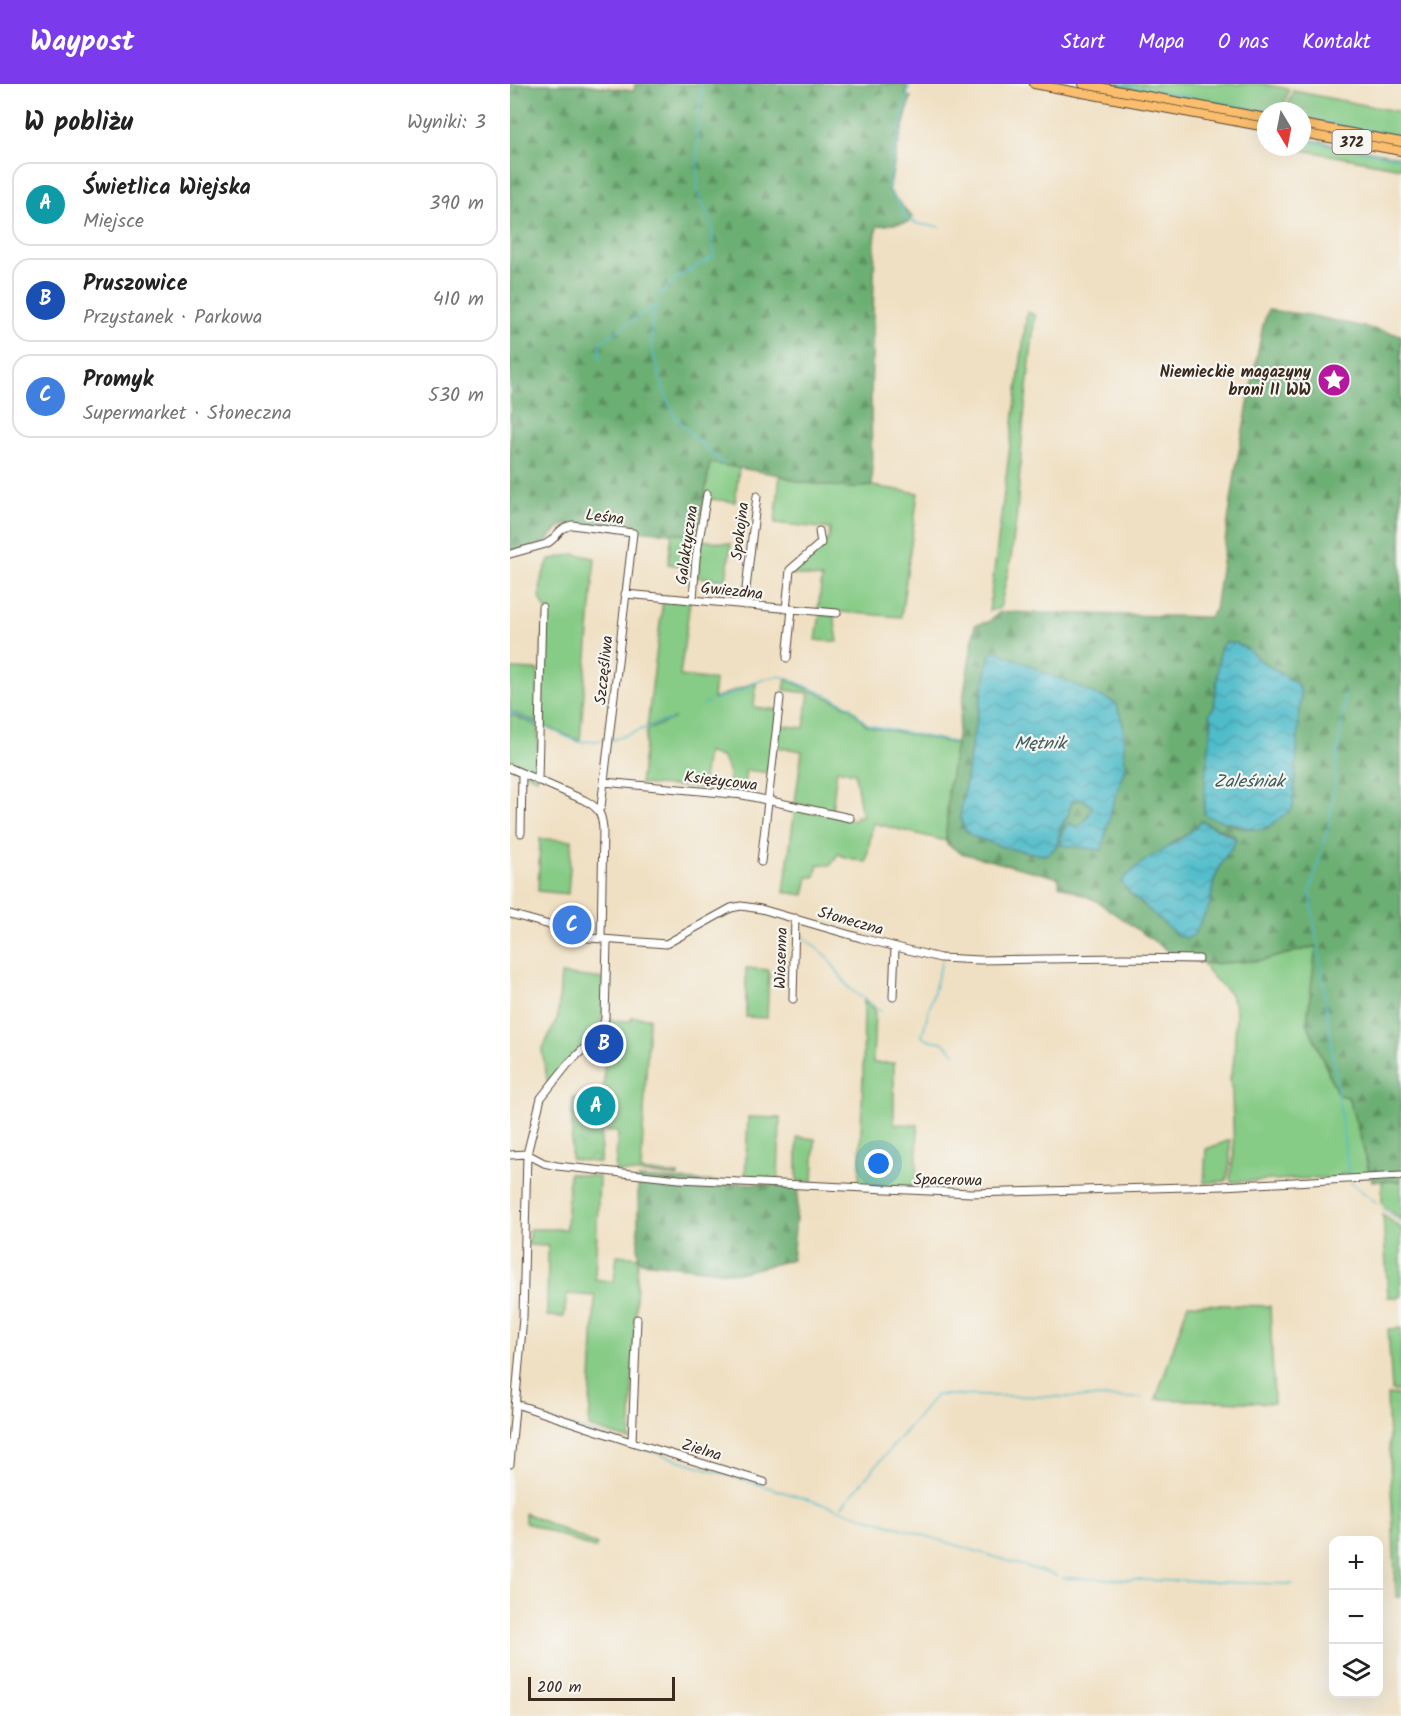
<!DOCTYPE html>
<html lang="pl">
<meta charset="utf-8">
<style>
body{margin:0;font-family:Kalam,sans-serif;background:#f6f6f6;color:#222}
.controls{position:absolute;right:18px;bottom:18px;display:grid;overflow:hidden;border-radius:12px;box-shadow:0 6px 24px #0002}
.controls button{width:54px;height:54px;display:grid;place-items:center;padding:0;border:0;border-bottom:2px solid #e0e0e0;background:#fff;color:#222;font:30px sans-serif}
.compass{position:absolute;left:747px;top:18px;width:54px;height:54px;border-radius:50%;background:#fff;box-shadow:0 6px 24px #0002;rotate:170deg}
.scale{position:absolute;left:18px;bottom:15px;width:147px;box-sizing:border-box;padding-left:6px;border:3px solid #3b2a1e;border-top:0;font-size:16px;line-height:21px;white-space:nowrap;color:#3b2a1e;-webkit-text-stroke:4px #f6f6f2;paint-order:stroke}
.you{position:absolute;left:369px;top:1080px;width:21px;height:21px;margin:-15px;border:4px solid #fff;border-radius:50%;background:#1a73e8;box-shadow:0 0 0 9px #1a73e833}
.badge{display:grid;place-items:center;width:39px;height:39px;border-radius:50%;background:#7c3aed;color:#fff;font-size:20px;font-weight:700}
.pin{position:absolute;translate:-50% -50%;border:3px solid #fff;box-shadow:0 2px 6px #0006}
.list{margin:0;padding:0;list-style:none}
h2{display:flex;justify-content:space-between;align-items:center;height:78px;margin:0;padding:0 24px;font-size:26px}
h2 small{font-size:20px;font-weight:400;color:#767676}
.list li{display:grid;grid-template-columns:39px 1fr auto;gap:18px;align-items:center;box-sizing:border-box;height:84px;margin:0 12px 12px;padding:0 12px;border:2px solid #e0e0e0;border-radius:18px}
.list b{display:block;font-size:22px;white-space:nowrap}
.list p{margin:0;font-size:20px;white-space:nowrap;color:#767676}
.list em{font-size:20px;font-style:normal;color:#767676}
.icon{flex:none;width:33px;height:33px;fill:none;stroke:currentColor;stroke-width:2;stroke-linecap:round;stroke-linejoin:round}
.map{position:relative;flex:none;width:891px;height:1632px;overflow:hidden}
header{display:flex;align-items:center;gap:36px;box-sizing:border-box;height:84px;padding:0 30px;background:#7c3aed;color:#fff}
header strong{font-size:28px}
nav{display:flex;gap:33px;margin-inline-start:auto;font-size:21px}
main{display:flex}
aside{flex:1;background:#fff}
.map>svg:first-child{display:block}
</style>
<header>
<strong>Waypost</strong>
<nav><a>Start</a><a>Mapa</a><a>O nas</a><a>Kontakt</a></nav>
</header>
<main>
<aside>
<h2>W pobliżu<small>Wyniki: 3</small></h2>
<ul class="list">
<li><span class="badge" style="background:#0f9aa8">A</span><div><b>Świetlica Wiejska</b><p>Miejsce</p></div><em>390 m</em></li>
<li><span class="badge" style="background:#1a4fb4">B</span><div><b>Pruszowice</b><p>Przystanek · Parkowa</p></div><em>410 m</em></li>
<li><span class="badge" style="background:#3f7fe0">C</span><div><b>Promyk</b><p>Supermarket · Słoneczna</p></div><em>530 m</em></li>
</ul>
</aside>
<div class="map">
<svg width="891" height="1632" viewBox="0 0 891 1632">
<defs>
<pattern id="forest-firs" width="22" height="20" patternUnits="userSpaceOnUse" patternTransform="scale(1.5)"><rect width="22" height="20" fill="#6caf73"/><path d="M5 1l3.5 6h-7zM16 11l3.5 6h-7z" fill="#5a8f5e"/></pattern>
<pattern id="park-crowns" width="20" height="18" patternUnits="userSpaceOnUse" patternTransform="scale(1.5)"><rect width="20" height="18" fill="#86cb86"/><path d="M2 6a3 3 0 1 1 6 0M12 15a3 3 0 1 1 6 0" fill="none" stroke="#75ae73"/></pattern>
<pattern id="water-waves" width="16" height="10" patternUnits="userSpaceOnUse" patternTransform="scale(1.5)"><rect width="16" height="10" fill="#4fbcca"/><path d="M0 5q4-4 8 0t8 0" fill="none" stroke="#4399a3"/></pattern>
</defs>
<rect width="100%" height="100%" fill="#f6f6f2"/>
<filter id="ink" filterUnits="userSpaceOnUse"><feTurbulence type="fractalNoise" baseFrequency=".0167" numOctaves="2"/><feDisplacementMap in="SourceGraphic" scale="12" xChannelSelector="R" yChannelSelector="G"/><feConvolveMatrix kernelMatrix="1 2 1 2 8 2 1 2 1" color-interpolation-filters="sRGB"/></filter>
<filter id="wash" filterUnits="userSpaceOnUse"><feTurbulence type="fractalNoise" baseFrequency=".008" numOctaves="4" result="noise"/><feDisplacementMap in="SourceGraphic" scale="24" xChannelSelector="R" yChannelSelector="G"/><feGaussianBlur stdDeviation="1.35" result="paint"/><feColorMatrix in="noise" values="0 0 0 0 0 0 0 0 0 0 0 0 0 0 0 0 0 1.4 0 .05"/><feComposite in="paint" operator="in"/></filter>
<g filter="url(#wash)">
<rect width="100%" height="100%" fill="#f0e0c3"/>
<!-- grass -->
<path fill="#86cb86" stroke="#607a52" stroke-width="1.5" d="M 596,0 L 753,0 L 779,5 L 772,27 L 756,27 L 756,29 Z
M 783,7 L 891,28 L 891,54 L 792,37 L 792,27 L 776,27 Z
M 792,54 L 891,73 L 891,84 L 776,63 L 792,63 Z
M 517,228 L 525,231 L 513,342 L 507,428 L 501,474 L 490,524 L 479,527 Z
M 200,379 L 229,384 L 225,418 L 194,414 Z
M 270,391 L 289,398 L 340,404 L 362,402 L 408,409 L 391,533 L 308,526 L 312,494 L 282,490 L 282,487 L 319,455 L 320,445 L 265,439 Z
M 162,449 L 188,451 L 183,483 L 158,480 Z
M 192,456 L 221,460 L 216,496 L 187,493 Z
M 64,470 L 85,474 L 70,657 L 31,641 L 33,545 L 36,535 L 39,532 L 30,514 L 31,495 L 39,476 Z
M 153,516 L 180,517 L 170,592 L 205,596 L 203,615 L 246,598 L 244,623 L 268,626 L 260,689 L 236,686 L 233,709 L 218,706 L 219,689 L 213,674 L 197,668 L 192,704 L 130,700 L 137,646 L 165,634 L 137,643 Z
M 310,530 L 324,532 L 328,558 L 306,556 Z
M 0,585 L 28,586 L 28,639 L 0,627 Z
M 276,595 L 341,624 L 355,640 L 363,643 L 446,660 L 438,708 L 436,757 L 363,739 L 356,778 L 332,772 L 329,769 L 320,781 L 308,780 L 305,793 L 298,793 L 294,811 L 274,808 L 285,723 L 345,736 L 346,732 L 352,733 L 345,689 L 327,685 L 322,727 L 285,719 L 292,667 L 268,663 L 270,641 L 294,644 L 299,609 L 274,606 Z
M 0,630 L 28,642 L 27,694 L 0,682 Z
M 30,755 L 62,756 L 58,810 L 28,807 Z
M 807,862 L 797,938 L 828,1011 L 838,1013 L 850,1051 L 860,1092 L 838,1093 L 838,1090 L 832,1090 L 830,1093 L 721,1098 L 720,1093 L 724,1071 L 722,1009 L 720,996 L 724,975 L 726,929 L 724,919 L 719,909 L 698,888 L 693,879 L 700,880 L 754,876 Z
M 236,884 L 259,886 L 257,934 L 236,933 Z
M 51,890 L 93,895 L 94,925 L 88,947 L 38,1000 L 32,966 L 48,933 Z
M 354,917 L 365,925 L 363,979 L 384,979 L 384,1040 L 408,1041 L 406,1104 L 349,1101 L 353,992 Z
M 122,933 L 139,934 L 131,1087 L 168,1091 L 168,1093 L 105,1087 L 108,1048 L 92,1047 L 95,965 L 98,936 L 121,937 Z
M 238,1033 L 270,1034 L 268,1096 L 235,1094 Z
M 287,1053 L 305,1055 L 303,1098 L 287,1097 Z
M 720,1056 L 720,1079 L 716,1097 L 694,1099 L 696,1065 Z
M 59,1089 L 89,1093 L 85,1195 L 104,1198 L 107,1171 L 128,1173 L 120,1356 L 79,1343 L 85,1212 L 57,1210 L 54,1233 L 37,1232 L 38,1162 L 19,1161 L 19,1145 L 56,1145 Z
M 872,1097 L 891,1097 L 891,1135 L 872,1120 Z
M 873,1131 L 891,1144 L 891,1213 L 878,1213 Z
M 678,1220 L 760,1222 L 764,1319 L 646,1315 Z
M 891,1244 L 891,1307 L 882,1307 L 878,1245 Z
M 877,1311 L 891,1311 L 891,1513 L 886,1513 Z
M 15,1429 L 87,1461 L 86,1465 L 17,1439 L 15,1438 Z"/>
<!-- forest -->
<path fill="url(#forest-firs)" stroke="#546c48" stroke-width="1.5" fill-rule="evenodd" d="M 0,0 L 73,0 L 124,7 L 125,0 L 397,0 L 396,12 L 401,13 L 387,65 L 379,107 L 402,133 L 398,138 L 367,142 L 365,158 L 361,312 L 362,402 L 340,404 L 289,398 L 270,391 L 200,379 L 188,451 L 55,441 L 48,444 L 35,459 L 0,468 Z
M 758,226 L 799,231 L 891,251 L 891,1097 L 862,1097 L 850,1051 L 838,1013 L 828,1011 L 797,938 L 806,862 L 754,876 L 700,880 L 667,873 L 585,816 L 549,801 L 549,794 L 451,769 L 437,760 L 436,757 L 438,708 L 465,541 L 478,538 L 490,528 L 699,533 L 705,526 L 726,383 L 753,241 ZM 710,565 L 737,565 L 751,577 L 787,600 L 791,608 L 783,722 L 756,745 L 731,744 L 694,730 L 695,695 L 702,636 L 699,630 L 704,623 ZM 480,571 L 615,683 L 603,720 L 551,761 L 561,740 L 565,743 C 577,742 577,731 582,723 L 572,715 L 562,717 L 558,731 L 550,744 L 547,762 L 533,771 L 493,763 L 462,752 L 450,733 L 463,652 ZM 691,737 L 722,750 L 726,754 L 726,757 L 713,776 L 704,796 L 700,820 L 668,851 L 619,808 L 662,759 L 681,748 Z
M 128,1094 L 289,1102 L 282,1176 L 228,1189 L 131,1178 L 128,1173 Z"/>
<!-- park -->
<path fill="url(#park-crowns)" stroke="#607a52" stroke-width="1.5" d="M 63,1014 L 93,1016 L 90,1079 L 61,1075 Z"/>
<!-- water -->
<path fill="url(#water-waves)" stroke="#457374" stroke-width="1.5" d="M 714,559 L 726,559 L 737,565 L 751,577 L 787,600 L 791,608 L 783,722 L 781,726 C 752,747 757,751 721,739 C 712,737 701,735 694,730 L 695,695 L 702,636 L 699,630 L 704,623 L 710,565 Z
M 486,567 L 606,619 L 613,640 L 615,683 L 603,720 L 592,766 L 551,761 L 552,748 L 558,739 L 568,743 L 577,735 L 582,722 L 572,715 L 562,717 L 558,731 L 550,744 L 547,762 L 538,770 L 533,771 L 493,763 L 462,752 L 455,746 L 450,733 L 463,652 L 480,571 Z
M 691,737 L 726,754 L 726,757 L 713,776 L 704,796 L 700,820 L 684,851 L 677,854 L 668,852 L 619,808 L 611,798 C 633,770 669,763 691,737 Z"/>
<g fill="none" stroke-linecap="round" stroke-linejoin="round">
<!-- stream -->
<path stroke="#4fbcca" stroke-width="1.5" d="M 400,0 L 377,102 L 391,123 L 395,134 L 408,140 L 430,143
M 612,0 L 756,27
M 792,34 L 891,52
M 792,56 L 891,74
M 149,212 L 167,194 L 204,172 L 202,142 L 188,108 L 187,38 L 192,0
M 147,220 C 143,231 140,240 141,252 C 141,266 157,321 165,332 C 179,350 197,365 214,381
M 90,276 L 90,258 L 147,220
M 225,609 C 239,603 258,590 273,593 L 315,610 L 341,623 L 354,637 L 359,641 L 443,658
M 203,616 L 222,610
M 194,620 L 198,618
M 0,628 L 27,640
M 32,642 L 69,658 L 96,656
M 102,656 L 161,635
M 287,847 L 317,873 L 340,905 L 371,927
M 806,852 L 800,808 L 820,736 L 835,609
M 807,855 L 839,1091
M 432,877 L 412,952 L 415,955 L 432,958 L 445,969
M 840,1098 L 868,1120
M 873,1124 L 891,1138
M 9,1327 L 547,1492
M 332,1422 L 426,1311 L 632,1314
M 553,1494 L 783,1500"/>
</g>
</g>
<g filter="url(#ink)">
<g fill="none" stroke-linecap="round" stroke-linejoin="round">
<!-- minor casing -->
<g stroke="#564537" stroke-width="9">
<path id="minor" d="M 0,470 L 36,460 C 48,454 46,445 62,441 L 123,449 L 91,723 L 88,725
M 115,510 L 327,529
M 183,515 L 186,474 L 197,410
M 234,521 L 247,412
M 276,525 L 280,486 L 311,459 L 309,447
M 277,574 L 282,525
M 0,684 L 74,716 C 88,723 92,729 93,745 L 91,854
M 28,697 L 32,523
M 94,698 L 233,711 L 340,734
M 11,749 L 12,690
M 251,778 L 270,614
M 0,830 L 43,842 L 67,853 L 156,860 L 221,824 L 231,822 L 251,825 L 351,854 L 430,874 L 470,876 L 613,874 L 689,875
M 383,913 L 385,863
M 283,915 L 285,834
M 17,1070 L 34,1079 L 47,1082 L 169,1095 L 461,1109 L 713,1102 L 891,1092
M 0,1071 L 17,1070
M 6,1320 L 115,1356 L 254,1398
M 122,1358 L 127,1235
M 0,1380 L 13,1234 L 17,1070 L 31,1014 L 58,980 L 92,947 L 95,934 L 97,857"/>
</g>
<!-- major casing -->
<g stroke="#564537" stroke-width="10">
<path id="major" d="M 524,0 L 756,43
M 573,0 L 756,34
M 792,40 L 891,58
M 792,49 L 891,67"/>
</g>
<!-- minor -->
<use href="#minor" stroke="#fff" stroke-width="7"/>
<!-- major -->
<use href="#major" stroke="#fabe6e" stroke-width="8"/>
</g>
</g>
<!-- icons -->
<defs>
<g id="sight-disc" transform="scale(1.725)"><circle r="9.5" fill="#b5179e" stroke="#f6f6f2"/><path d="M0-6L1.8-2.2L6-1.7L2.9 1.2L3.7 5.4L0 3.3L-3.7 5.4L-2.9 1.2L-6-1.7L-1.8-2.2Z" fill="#fff"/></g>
</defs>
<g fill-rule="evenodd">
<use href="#sight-disc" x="824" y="296"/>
</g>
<g text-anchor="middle" stroke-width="4.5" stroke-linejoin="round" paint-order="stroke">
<!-- shield labels -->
<rect fill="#f6f6f2" stroke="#73675e" stroke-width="1.5" x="822.5" y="46" width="39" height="24" rx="4.5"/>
<g font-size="15" font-weight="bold" fill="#3b2a1e">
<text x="842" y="63">372</text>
</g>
<!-- poi labels -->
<g font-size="16" font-weight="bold" fill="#3b2a1e" stroke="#f6f6f2" text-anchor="end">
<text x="801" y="293">Niemieckie magazyny<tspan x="801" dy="18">broni II WW</tspan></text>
</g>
<!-- street labels -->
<g font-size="16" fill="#3b2a1e" stroke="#f6f6f2">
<text transform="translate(95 432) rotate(7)" y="6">Leśna</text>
<text transform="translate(229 447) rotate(-83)" y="6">Spokojna</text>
<text transform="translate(176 461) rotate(-82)" y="6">Galaktyczna</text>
<text transform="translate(222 506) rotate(6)" y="6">Gwiezdna</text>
<text transform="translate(93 586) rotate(-84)" y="6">Szczęśliwa</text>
<text transform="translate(211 696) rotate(7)" y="6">Księżycowa</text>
<text transform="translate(341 836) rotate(16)" y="6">Słoneczna</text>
<text transform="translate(270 874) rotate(-88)" y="6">Wiosenna</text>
<text transform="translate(438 1095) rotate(1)" y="6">Spacerowa</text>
<text transform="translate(192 1365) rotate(17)" y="6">Zielna</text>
</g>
<!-- water labels -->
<g font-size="18" font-style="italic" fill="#425d5a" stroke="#f6f6f2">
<text x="530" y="665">Mętnik</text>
<text x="739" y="703">Zaleśniak</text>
</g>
</g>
</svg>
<div class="controls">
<button>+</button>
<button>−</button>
<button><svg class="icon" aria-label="layers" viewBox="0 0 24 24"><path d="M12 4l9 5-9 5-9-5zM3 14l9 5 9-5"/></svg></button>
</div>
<svg class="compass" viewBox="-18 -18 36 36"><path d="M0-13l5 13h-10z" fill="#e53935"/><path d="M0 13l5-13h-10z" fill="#767676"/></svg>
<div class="scale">200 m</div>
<div class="you"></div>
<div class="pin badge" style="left:86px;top:1022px;background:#0f9aa8">A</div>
<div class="pin badge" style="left:94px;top:960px;background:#1a4fb4">B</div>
<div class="pin badge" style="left:62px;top:841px;background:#3f7fe0">C</div>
</div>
</main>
